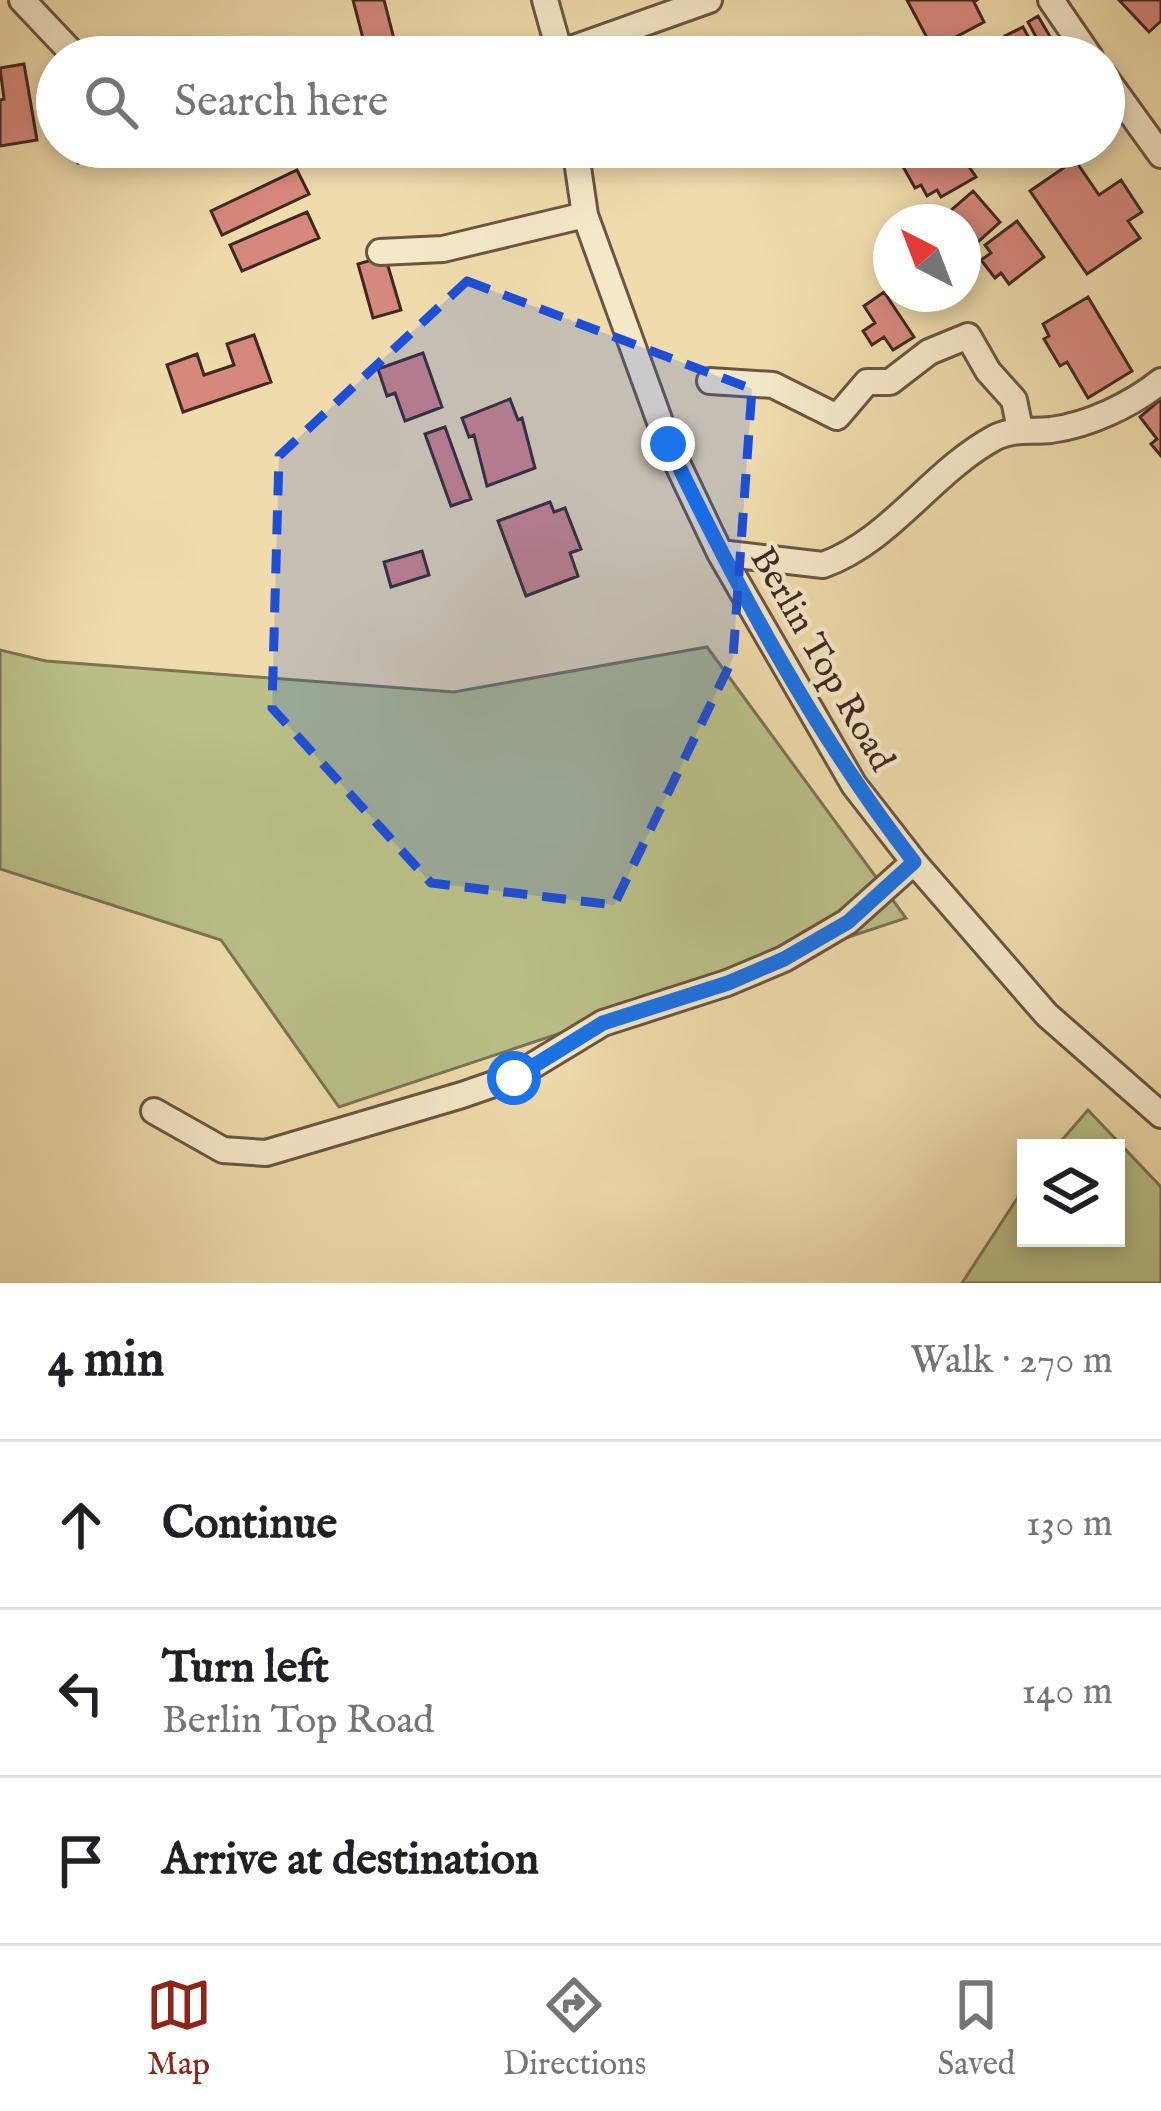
<!DOCTYPE html>
<meta charset="utf-8">
<style>
body{margin:0;font-family:"IM FELL English",serif;background:#f2f2f2;color:#202124}
.controls{position:absolute;right:36px;bottom:36px;display:grid;overflow:hidden;border-radius:0px;box-shadow:0 6px 18px #0003}
.controls button{width:108px;height:108px;display:grid;place-items:center;padding:0;border:0;border-bottom:3px solid #e0e0e0;background:#fff;color:#202124;font:60px sans-serif}
.compass{position:absolute;left:873px;top:204px;width:108px;height:108px;border-radius:50%;background:#fff;box-shadow:0 6px 18px #0003;rotate:318deg}
.stop{position:absolute;width:36px;height:36px;margin:-27px;border:9px solid #1a73e8;border-radius:50%;background:#fff}
.stop.end{background:#1a73e8;border-color:#fff;box-shadow:0 3px 12px #0008}
.list{margin:0;padding:0;list-style:none}
h2{display:flex;justify-content:space-between;align-items:center;height:156px;margin:0;padding:0 48px;font-size:51px}
h2 small{font-size:39px;font-weight:400;color:#757577}
.list li{display:grid;grid-template-columns:78px 1fr auto;gap:36px;align-items:center;box-sizing:border-box;height:168px;padding:0 48px;border-top:3px solid #e0e0e0}
.list b{display:block;font-size:45px;white-space:nowrap}
.list p{margin:0;font-size:39px;white-space:nowrap;color:#757577}
.list em{font-size:39px;font-style:normal;color:#757577}
.icon{flex:none;width:66px;height:66px;fill:none;stroke:currentColor;stroke-width:2;stroke-linecap:round;stroke-linejoin:round}
.map{position:relative;flex:none;width:1161px;height:1283px;overflow:hidden}
.search{position:absolute;background:#fff;box-shadow:0 6px 18px #0003;left:36px;right:36px;top:36px;height:132px;display:flex;align-items:center;gap:30px;box-sizing:border-box;padding:0 42px;border-radius:66px;color:#757577;font-size:45px}
.sheet{height:660px;background:#fff}
nav{display:flex;justify-content:space-around;align-items:center;box-sizing:border-box;height:168px;border-top:3px solid #e0e0e0;background:#fff;font-size:33px;color:#757577}
nav a{display:grid;justify-items:center;gap:6px}
nav .on{color:#8f2418}
.map>svg:first-child{display:block}
</style>
<div class="map">
<svg width="1161" height="1283" viewBox="0 0 1161 1283">
<rect width="100%" height="100%" fill="#efdbab"/>
<filter id="stains"><feTurbulence type="fractalNoise" baseFrequency=".00167" numOctaves="4"/><feColorMatrix values="0 0 0 0 .2 0 0 0 0 .09 0 0 0 0 .02 0 0 0 .5 -.17"/></filter>
<radialGradient id="worn" r=".72"><stop offset=".6" stop-color="#630" stop-opacity="0"/><stop offset="1" stop-color="#630" stop-opacity=".3"/></radialGradient>
<!-- green -->
<path fill="#bac088" stroke="#7c7454" stroke-width="3" d="M 707,647 L 906,918 L 339,1107 L 221,940 L 0,869 L 0,650 L 46,661 L 454,692 Z
M 1088,1110 L 1161,1187 L 1161,1283 L 962,1283 L 1026,1185 L 1026,1238 L 1116,1238 L 1116,1148 L 1055,1148 Z"/>
<!-- building -->
<path fill="#d7887c" stroke="#3e2820" stroke-width="3" d="M 353,0 L 384,0 L 396,47 L 367,54 Z
M 907,0 L 977,0 L 974,2 L 984,22 L 933,49 Z
M 1119,0 L 1161,0 L 1161,21 L 1149,32 Z
M 1038,16 L 1052,40 L 1041,46 L 1028,22 Z
M 1023,27 L 1039,57 L 1016,57 L 1005,36 Z
M 1064,38 L 1075,53 L 1069,57 L 1051,57 L 1047,52 Z
M 24,64 L 37,140 L 0,146 L 0,100 L 4,99 L 0,68 Z
M 74,147 L 147,147 L 78,163 Z
M 892,147 L 984,147 L 989,157 L 970,168 L 976,177 L 941,197 L 937,190 L 927,196 L 921,185 L 915,188 Z
M 1075,160 L 1099,195 L 1121,180 L 1142,212 L 1128,221 L 1140,238 L 1087,274 L 1030,191 Z
M 297,170 L 309,194 L 222,235 L 211,211 Z
M 973,191 L 1000,222 L 970,249 L 963,241 L 963,222 L 946,222 L 942,218 Z
M 307,212 L 319,238 L 242,271 L 230,245 Z
M 1017,221 L 1044,257 L 1009,284 L 1001,273 L 995,278 L 981,260 L 991,253 L 985,245 Z
M 385,256 L 401,310 L 373,318 L 358,264 Z
M 884,292 L 914,337 L 893,350 L 884,337 L 872,345 L 863,331 L 875,323 L 864,306 Z
M 1088,297 L 1132,371 L 1088,398 L 1067,362 L 1060,366 L 1044,339 L 1049,336 L 1043,324 Z
M 254,335 L 271,382 L 183,412 L 167,365 L 197,354 L 204,375 L 234,365 L 227,344 Z
M 423,353 L 442,407 L 405,421 L 395,393 L 387,396 L 378,369 Z
M 510,399 L 518,420 L 522,418 L 535,468 L 487,486 L 474,435 L 469,437 L 462,418 Z
M 1161,399 L 1161,456 L 1151,444 L 1157,439 L 1140,417 Z
M 445,427 L 471,499 L 451,506 L 425,434 Z
M 550,502 L 554,512 L 565,508 L 581,549 L 570,553 L 578,576 L 526,596 L 498,521 Z
M 422,551 L 429,575 L 391,587 L 384,562 Z"/>
<g fill="none" stroke-linecap="round" stroke-linejoin="round">
<!-- minor casing -->
<g stroke="#6a5543" stroke-width="30">
<path id="minor" d="M 22,0 L 76,57
M 545,0 L 561,57
M 1051,0 L 1090,57
M 560,53 L 709,0
M 1104,76 L 1161,155
M 176,147 L 180,151
M 575,147 L 585,215 L 668,444 L 720,553 L 854,785 L 914,862 L 1047,1015 L 1161,1115
M 380,252 L 443,249 L 585,215
M 710,381 L 773,385 L 837,417 L 867,382 L 890,382 L 929,352 L 968,336 L 988,371 L 1014,400 L 1020,429
M 720,553 L 823,565 C 892,540 932,471 996,437 C 1015,428 1031,432 1051,430 C 1089,425 1131,405 1161,381
M 154,1111 L 223,1150 L 266,1153 L 462,1095 L 514,1077 L 603,1023 L 727,983 L 784,959 L 847,922 L 914,862"/>
</g>
<!-- minor -->
<use href="#minor" stroke="#f5e8c8" stroke-width="24"/>
</g>
<g fill="none" stroke-linecap="round" stroke-linejoin="round">
<!-- route -->
<path stroke="#1a73e8" stroke-width="15" d="M 514,1078 L 603,1023 L 728,983 L 784,959 L 848,922 L 914,862 C 815,734 738,590 668,444"/>
</g>
<!-- marked area -->
<path fill="#1d4ed8" fill-opacity="0.2" stroke="#1d4ed8" stroke-width="9" stroke-dasharray="24 15" stroke-linejoin="round" d="M 467,281 L 752,389 L 733,658 L 614,905 L 431,883 L 272,708 L 279,456 Z"/>
<g text-anchor="middle" stroke-width="9" stroke-linejoin="round" paint-order="stroke">
<!-- street labels -->
<g font-size="36" fill="#3e2820" stroke="#f5e8c8">
<text transform="translate(824 658) rotate(60)" y="13">Berlin Top Road</text>
</g>
</g>
<rect width="100%" height="100%" filter="url(#stains)"/>
<rect width="100%" height="100%" fill="url(#worn)"/>
</svg>
<div class="controls">
<button><svg class="icon" aria-label="layers" viewBox="0 0 24 24"><path d="M12 4l9 5-9 5-9-5zM3 14l9 5 9-5"/></svg></button>
</div>
<svg class="compass" viewBox="-18 -18 36 36"><path d="M0-13l5 13h-10z" fill="#e53935"/><path d="M0 13l5-13h-10z" fill="#757577"/></svg>
<div class="stop" style="left:514px;top:1078px"></div>
<div class="stop end" style="left:668px;top:444px"></div>
<div class="search"><svg class="icon" aria-label="search" viewBox="0 0 24 24"><circle cx="10" cy="10" r="6"/><path d="M15 15l6 6"/></svg>Search here</div>
</div>
<section class="sheet">
<h2>4 min<small>Walk · 270 m</small></h2>
<ul class="list">
<li><svg class="icon" aria-label="ahead" viewBox="0 0 24 24"><path d="M12 20V5M6 11l6-6 6 6"/></svg><div><b>Continue</b></div><em>130 m</em></li>
<li><svg class="icon" aria-label="left" viewBox="0 0 24 24"><path d="M17 20v-9H6M10 6l-5 5 5 5"/></svg><div><b>Turn left</b><p>Berlin Top Road</p></div><em>140 m</em></li>
<li><svg class="icon" aria-label="arrive" viewBox="0 0 24 24"><path d="M6 21V4h12l-3 4 3 4H6"/></svg><div><b>Arrive at destination</b></div></li>
</ul>
</section>
<nav>
<a class="on"><svg class="icon" aria-label="map" viewBox="0 0 24 24"><path d="M3 6l6-2 6 2 6-2v14l-6 2-6-2-6 2zM9 4v14M15 6v14"/></svg>Map</a>
<a><svg class="icon" aria-label="directions" viewBox="0 0 24 24"><path d="M12 3l9 9-9 9-9-9zM9 14v-3h6M13 9l2 2-2 2"/></svg>Directions</a>
<a><svg class="icon" aria-label="saved" viewBox="0 0 24 24"><path d="M7 4h10v16l-5-4-5 4z"/></svg>Saved</a>
</nav>
